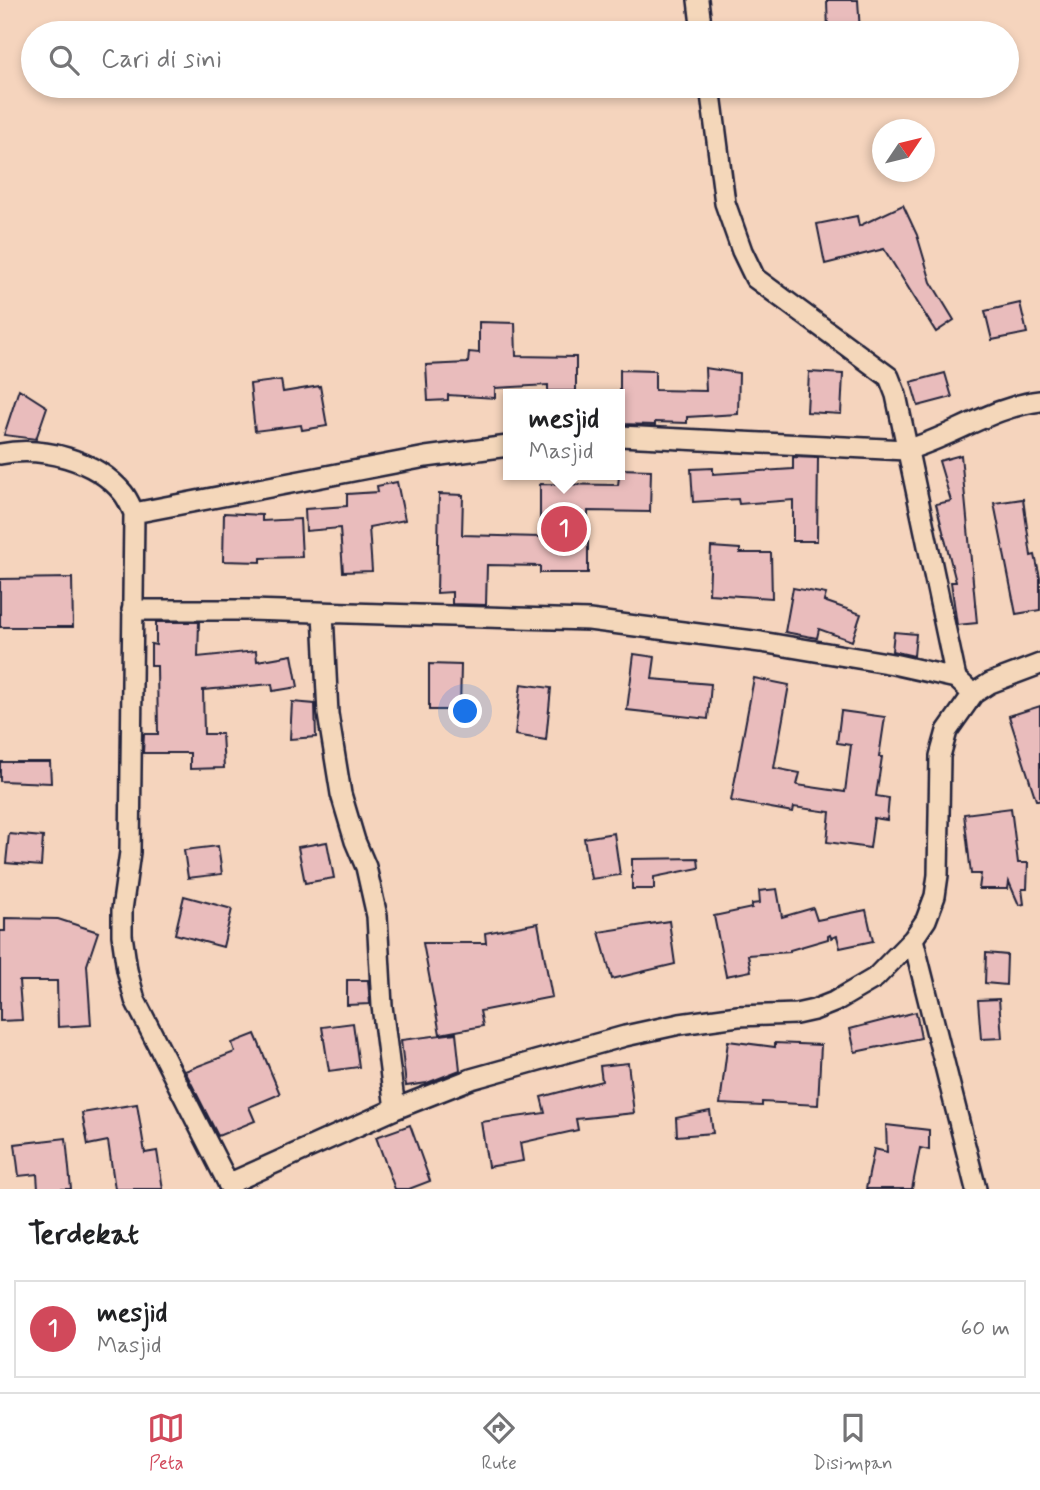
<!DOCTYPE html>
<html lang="id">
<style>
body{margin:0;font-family:Mynerve,sans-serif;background:#f6f6f6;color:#202124}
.compass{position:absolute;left:872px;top:119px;width:63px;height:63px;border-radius:50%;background:#fff;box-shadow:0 4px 10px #0003;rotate:55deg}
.you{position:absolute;left:466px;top:712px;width:24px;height:24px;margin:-18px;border:5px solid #fff;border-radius:50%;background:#1a73e8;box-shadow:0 0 0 10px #1a73e833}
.badge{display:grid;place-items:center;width:46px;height:46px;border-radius:50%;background:#d1495b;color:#fff;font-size:23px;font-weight:700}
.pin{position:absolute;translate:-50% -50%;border:4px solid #fff;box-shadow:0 2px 7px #0006}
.popup{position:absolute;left:503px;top:389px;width:122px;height:91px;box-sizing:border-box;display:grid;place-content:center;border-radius:0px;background:#fff;filter:drop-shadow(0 2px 5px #0005);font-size:23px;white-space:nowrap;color:#757577}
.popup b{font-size:26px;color:#202124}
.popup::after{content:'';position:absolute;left:50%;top:100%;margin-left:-14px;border:14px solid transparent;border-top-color:#fff}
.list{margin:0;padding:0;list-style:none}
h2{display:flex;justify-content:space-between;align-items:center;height:91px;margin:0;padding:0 28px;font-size:30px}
h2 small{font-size:23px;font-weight:400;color:#757577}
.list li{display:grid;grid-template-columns:46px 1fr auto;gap:21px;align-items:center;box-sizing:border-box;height:98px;margin:0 14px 14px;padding:0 14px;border:2px solid #e0e0e0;border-radius:0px}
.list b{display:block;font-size:26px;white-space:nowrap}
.list p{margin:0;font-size:23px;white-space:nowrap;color:#757577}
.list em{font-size:23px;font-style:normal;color:#757577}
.icon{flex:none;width:38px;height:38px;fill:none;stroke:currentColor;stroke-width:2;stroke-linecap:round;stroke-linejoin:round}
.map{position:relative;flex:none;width:1040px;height:1189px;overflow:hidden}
.search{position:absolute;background:#fff;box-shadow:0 4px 10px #0003;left:21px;right:21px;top:21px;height:77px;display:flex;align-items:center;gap:18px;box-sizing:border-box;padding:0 24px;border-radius:38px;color:#757577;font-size:26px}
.sheet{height:203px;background:#fff}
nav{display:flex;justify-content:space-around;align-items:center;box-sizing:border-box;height:98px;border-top:2px solid #e0e0e0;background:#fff;font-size:19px;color:#757577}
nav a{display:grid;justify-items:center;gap:4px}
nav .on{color:#d1495b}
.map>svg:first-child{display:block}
</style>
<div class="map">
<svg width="1040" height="1189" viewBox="0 0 1040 1189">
<rect width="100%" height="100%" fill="#f5d4bd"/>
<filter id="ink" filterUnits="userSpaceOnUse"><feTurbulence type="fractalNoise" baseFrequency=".0143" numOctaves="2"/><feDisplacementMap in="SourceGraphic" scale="14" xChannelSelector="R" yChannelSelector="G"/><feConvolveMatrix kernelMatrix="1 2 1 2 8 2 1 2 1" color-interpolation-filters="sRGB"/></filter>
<g filter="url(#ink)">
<!-- building -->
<path fill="#e9bcbc" stroke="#22223b" stroke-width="2" d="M 827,0 L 858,0 L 860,32 L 828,33 Z
M 903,205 L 917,235 L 931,282 L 954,320 L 936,332 L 884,249 L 825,264 L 817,224 L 857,216 L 859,226 Z
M 1020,303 L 1027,333 L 992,340 L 985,311 Z
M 479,322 L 515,323 L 516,356 L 576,357 L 576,391 L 548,391 L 548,385 L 495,388 L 495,398 L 448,395 L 448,400 L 428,401 L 426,365 L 468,363 L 469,352 L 479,353 Z
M 705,368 L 739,373 L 738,414 L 687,417 L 687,423 L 655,422 L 655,425 L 620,424 L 620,370 L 655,371 L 655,390 L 706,391 Z
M 809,372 L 843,374 L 841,414 L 807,412 Z
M 945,373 L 952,397 L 918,406 L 911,382 Z
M 281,380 L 283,392 L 320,386 L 327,426 L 302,430 L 301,425 L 255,431 L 250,384 Z
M 19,389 L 47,407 L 36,439 L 4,435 Z
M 961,455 L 977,623 L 957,625 L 951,582 L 956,582 L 936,504 L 951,501 L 939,461 Z
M 793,457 L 818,458 L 817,541 L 793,541 L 793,500 L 739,504 L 738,499 L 693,502 L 691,469 L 713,468 L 713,474 L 793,469 Z
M 620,469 L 651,470 L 650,512 L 588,511 L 588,573 L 540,573 L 540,566 L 487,565 L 486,605 L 452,604 L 452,592 L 437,593 L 439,494 L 463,495 L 462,535 L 540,537 L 540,484 L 618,485 Z
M 397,482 L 405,520 L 369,527 L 372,571 L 343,572 L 340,528 L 306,531 L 305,509 L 347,506 L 347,494 L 378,492 L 377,486 Z
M 1023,499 L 1031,556 L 1035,555 L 1040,578 L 1040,610 L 1016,614 L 994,503 Z
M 224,513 L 262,515 L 262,521 L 300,519 L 302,557 L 261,558 L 261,562 L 223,561 Z
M 711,547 L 740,549 L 740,553 L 771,553 L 772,598 L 709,594 Z
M 72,578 L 73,627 L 0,627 L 0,579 Z
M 793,588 L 826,594 L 824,601 L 861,614 L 852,641 L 819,629 L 817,638 L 785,632 Z
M 156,622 L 199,622 L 198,657 L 256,651 L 257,661 L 292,655 L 298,687 L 273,691 L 272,684 L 203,690 L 204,734 L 222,734 L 224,768 L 190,769 L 190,753 L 143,753 L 144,734 L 158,734 L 157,666 L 151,666 L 151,644 L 156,645 Z
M 894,632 L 916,634 L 914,656 L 892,651 Z
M 634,654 L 655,657 L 652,679 L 711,684 L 708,719 L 627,710 Z
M 429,664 L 461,665 L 460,710 L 429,710 Z
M 754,678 L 789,685 L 774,768 L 800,773 L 797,785 L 845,792 L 851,745 L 837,743 L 841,711 L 885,717 L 879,757 L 882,757 L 876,796 L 889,798 L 887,820 L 874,818 L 870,848 L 827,842 L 830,812 L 794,807 L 793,812 L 731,801 Z
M 521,684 L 551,688 L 546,740 L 515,735 Z
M 292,702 L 315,704 L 316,737 L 290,739 Z
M 1040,706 L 1040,800 L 1036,800 L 1009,716 Z
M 0,762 L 50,762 L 51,783 L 0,781 Z
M 1011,808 L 1018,863 L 1028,863 L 1027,889 L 1022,889 L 1024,904 L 1019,905 L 1009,882 L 1008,889 L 979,889 L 981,874 L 971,874 L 964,814 Z
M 614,833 L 620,875 L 591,879 L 584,838 Z
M 9,834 L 43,837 L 41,866 L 6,863 Z
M 327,842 L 334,878 L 305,883 L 298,847 Z
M 218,846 L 222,874 L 188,878 L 184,850 Z
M 698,858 L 699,868 L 654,877 L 654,889 L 632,889 L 632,859 Z
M 777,889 L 782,917 L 813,908 L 817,920 L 866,910 L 873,941 L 840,948 L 837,936 L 831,938 L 830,935 L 828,936 L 828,939 L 790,950 L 790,952 L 748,955 L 751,971 L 726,976 L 714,916 L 752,908 L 752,904 L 760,903 L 759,891 Z
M 184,896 L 232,909 L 223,947 L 175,934 Z
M 5,918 L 58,919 L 98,932 L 87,965 L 91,1025 L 58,1027 L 57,981 L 19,981 L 22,1020 L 0,1021 L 0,931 L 5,931 Z
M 669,921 L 675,964 L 612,979 L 599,932 Z
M 538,923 L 552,997 L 480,1011 L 483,1026 L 440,1034 L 423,943 L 486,943 L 485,933 Z
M 986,953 L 1007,955 L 1006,985 L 985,983 Z
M 347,980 L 368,980 L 370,1004 L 347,1005 Z
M 999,999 L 1002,1038 L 981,1039 L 978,1000 Z
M 916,1012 L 921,1038 L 855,1052 L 850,1029 Z
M 353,1023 L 359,1067 L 329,1071 L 322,1027 Z
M 456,1033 L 460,1070 L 427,1083 L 406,1086 L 401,1040 Z
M 255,1034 L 280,1094 L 249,1107 L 255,1121 L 218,1136 L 185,1071 L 235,1052 L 232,1043 Z
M 728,1041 L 775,1047 L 775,1043 L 821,1045 L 818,1105 L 762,1102 L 762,1106 L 720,1104 Z
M 628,1063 L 634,1113 L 576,1119 L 578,1130 L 520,1143 L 523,1161 L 488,1167 L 481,1122 L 545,1113 L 541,1097 L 602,1081 L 600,1066 Z
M 137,1104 L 145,1153 L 157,1151 L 163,1189 L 115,1189 L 108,1141 L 88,1145 L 82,1113 Z
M 710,1111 L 713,1133 L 677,1136 L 676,1118 Z
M 410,1125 L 430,1181 L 409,1189 L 395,1189 L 376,1137 Z
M 886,1125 L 929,1130 L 929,1150 L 920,1148 L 912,1189 L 866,1189 L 874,1149 L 887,1152 Z
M 66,1138 L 71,1189 L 38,1189 L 37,1174 L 19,1176 L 15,1144 Z"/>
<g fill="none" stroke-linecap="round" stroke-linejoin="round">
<!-- street casing -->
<g stroke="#22223b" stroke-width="24">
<path id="street" d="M 698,0 L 702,33
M 710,86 L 725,203 L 742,251 L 755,278 L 889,377 L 896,395 L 956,678
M 620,436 L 906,450 C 952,437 992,407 1040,401
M 0,454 C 42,446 95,459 123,493 C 128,499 131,507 134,513 L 130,852 L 122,910 L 122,935 L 127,970 L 135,1000 L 231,1189
M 134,513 L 426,457 L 508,446
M 132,610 L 249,610 L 589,620 L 761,642 L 893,664 L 956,678 L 973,694
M 323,613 L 328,714 L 341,794 L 355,841 L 366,867 L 377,916 L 382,1006 L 395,1109
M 913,939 L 976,1189
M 228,1184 L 395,1109 L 471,1079 L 625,1036 L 680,1024 L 738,1016 L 796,1014 L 814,1010 L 834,1002 L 875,978 L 913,939 L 926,920 L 935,896 L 938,875 L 940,756 L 947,731 L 973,694 L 990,683 L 1040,664"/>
</g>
<!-- street -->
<use href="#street" stroke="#f4d7ba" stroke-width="19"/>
</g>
</g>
</svg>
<svg class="compass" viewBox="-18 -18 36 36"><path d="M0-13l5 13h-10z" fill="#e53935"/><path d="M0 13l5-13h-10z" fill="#757577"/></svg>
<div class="you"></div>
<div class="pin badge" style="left:564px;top:529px">1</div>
<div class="popup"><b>mesjid</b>Masjid</div>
<div class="search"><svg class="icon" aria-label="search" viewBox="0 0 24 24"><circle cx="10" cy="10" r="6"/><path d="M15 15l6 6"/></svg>Cari di sini</div>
</div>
<section class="sheet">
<h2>Terdekat<small></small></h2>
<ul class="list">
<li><span class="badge">1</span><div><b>mesjid</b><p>Masjid</p></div><em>60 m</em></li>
</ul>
</section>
<nav>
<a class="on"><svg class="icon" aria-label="map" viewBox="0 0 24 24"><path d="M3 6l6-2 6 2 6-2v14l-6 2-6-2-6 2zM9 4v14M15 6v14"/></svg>Peta</a>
<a><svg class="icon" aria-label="directions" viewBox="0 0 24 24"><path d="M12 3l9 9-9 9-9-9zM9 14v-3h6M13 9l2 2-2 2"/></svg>Rute</a>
<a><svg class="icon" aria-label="saved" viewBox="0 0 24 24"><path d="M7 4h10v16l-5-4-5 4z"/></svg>Disimpan</a>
</nav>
